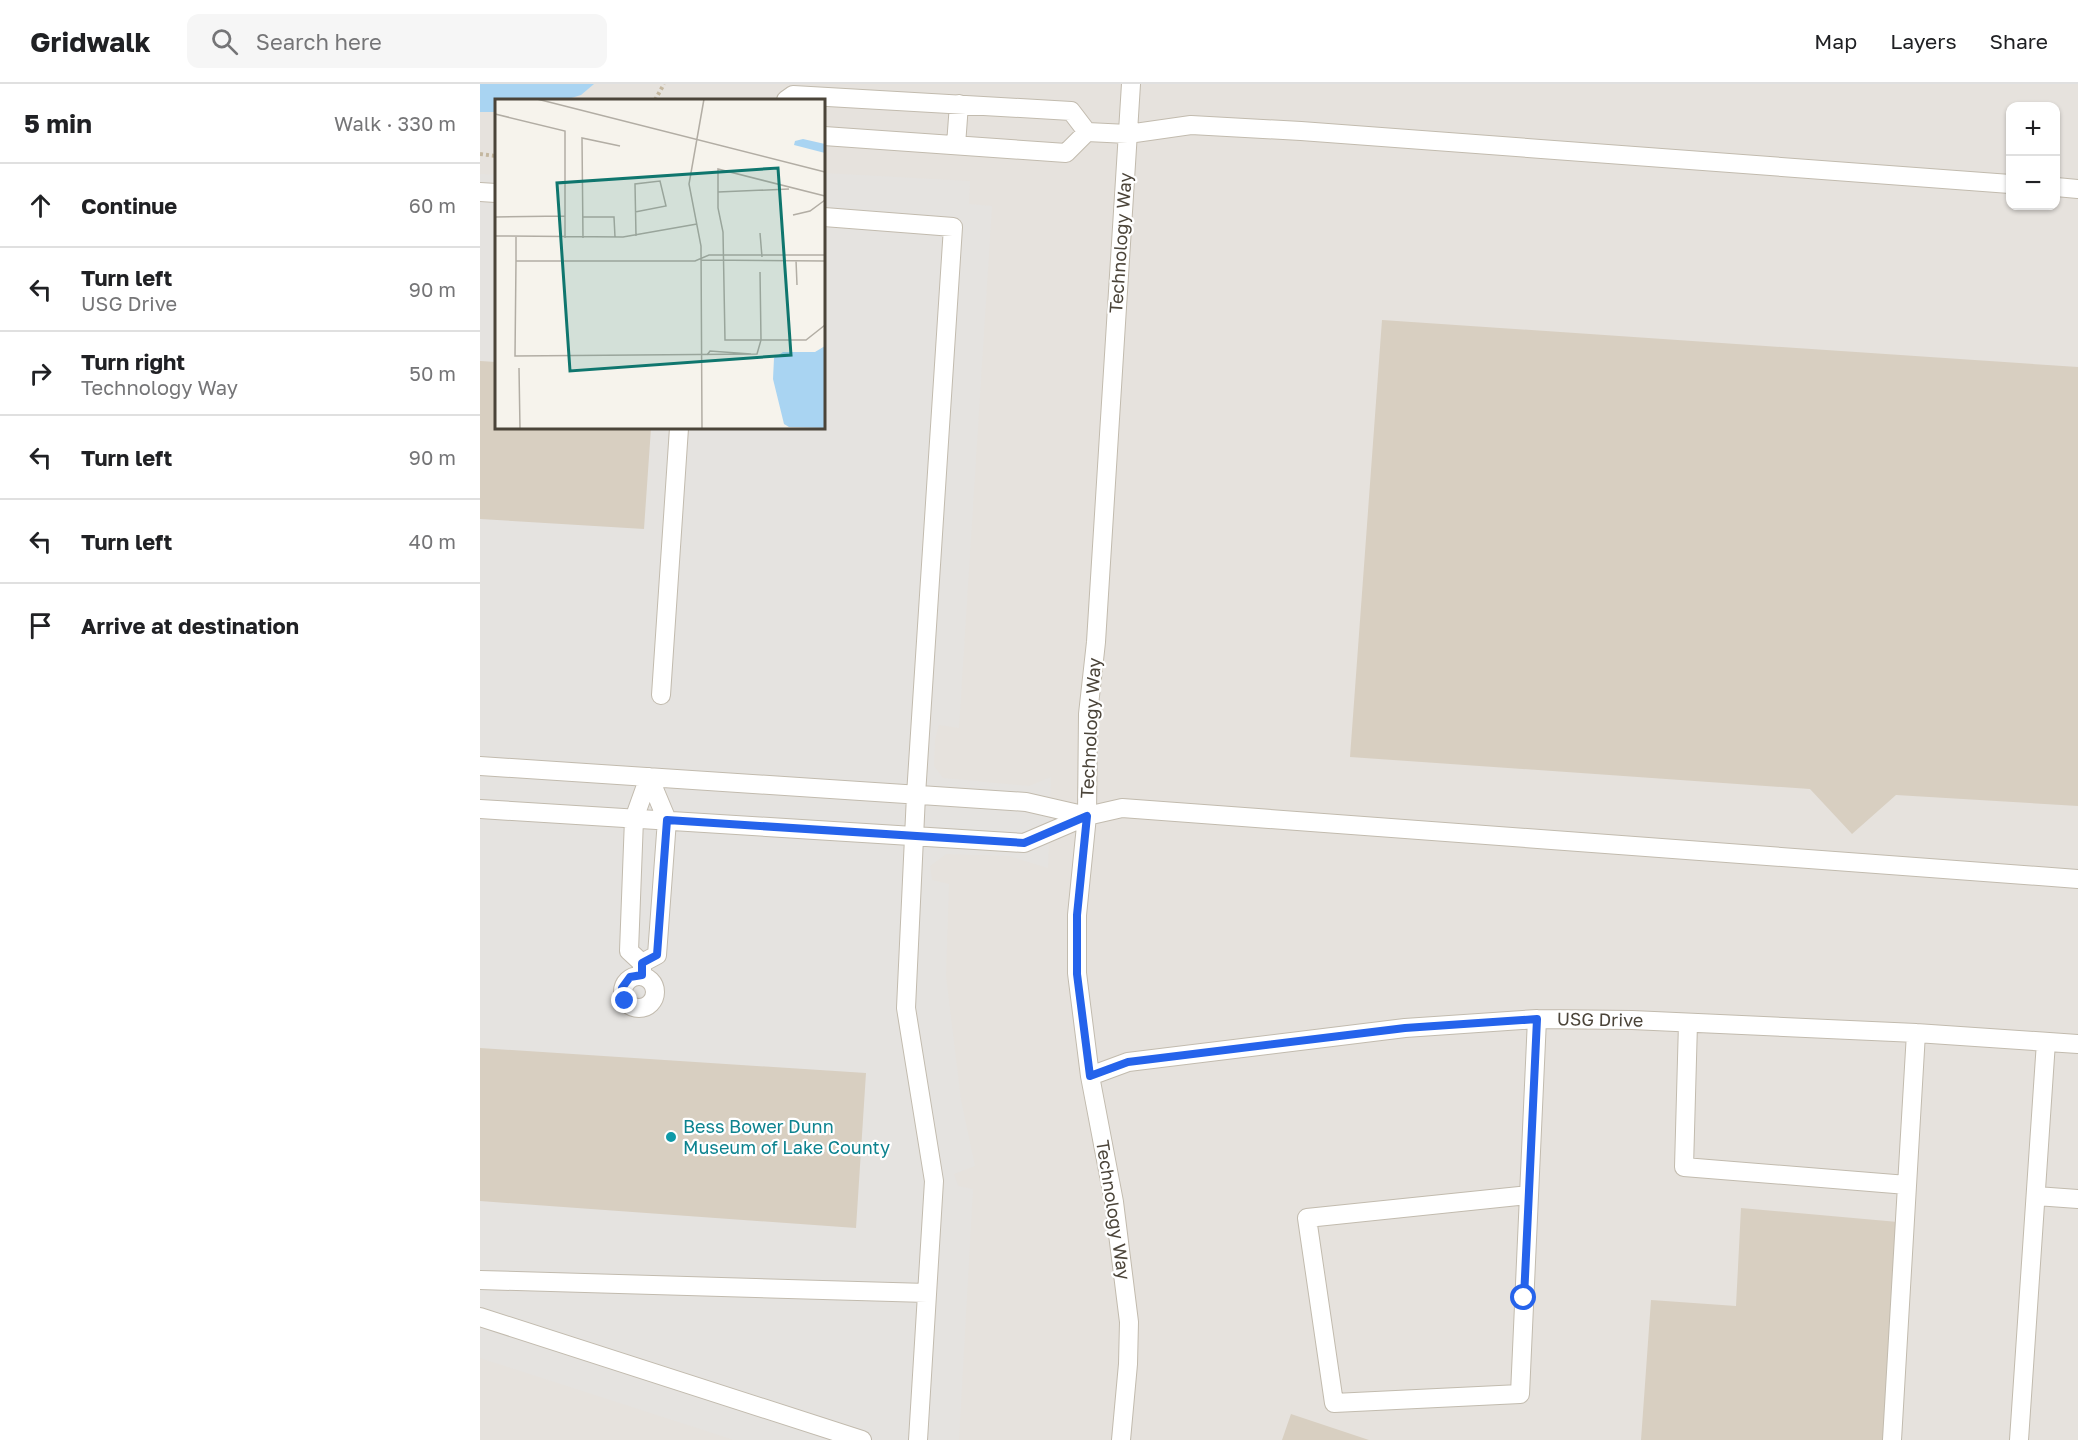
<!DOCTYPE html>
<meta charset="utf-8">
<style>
body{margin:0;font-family:"Golos Text",sans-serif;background:#f6f6f6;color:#202124}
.controls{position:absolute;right:18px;top:18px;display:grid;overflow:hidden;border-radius:12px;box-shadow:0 2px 4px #0004}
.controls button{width:54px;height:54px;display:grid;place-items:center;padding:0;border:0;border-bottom:2px solid #e0e0e0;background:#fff;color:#202124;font:30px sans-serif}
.stop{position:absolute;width:18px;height:18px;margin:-14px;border:4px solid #2563eb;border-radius:50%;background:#fff}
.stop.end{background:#2563eb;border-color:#fff;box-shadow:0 2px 6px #0008}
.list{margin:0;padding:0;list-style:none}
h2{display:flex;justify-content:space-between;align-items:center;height:78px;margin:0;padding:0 24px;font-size:26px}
h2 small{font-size:20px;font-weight:400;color:#757577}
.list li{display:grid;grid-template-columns:39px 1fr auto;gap:18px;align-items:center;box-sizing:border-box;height:84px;padding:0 24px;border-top:2px solid #e0e0e0}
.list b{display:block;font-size:22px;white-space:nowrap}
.list p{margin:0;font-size:20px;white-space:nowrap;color:#757577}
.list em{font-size:20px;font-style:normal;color:#757577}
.icon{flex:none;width:33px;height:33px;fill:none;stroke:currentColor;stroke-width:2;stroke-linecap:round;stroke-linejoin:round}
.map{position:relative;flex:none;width:1598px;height:1356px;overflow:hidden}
header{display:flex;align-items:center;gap:36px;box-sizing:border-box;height:84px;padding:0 30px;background:#fff;border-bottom:2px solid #e0e0e0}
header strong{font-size:28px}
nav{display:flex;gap:33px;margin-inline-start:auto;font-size:21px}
.search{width:420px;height:54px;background:#f6f6f6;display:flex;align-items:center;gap:15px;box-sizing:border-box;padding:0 21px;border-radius:12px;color:#757577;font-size:22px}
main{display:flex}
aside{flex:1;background:#fff}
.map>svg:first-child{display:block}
</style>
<header>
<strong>Gridwalk</strong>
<div class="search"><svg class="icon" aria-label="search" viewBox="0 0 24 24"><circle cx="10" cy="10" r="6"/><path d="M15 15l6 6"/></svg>Search here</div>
<nav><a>Map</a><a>Layers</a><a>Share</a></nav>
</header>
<main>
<aside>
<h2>5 min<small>Walk · 330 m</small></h2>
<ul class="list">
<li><svg class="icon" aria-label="ahead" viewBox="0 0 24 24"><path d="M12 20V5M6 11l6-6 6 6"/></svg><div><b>Continue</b></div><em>60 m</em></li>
<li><svg class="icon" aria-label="left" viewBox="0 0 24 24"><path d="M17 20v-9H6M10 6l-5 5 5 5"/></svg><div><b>Turn left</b><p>USG Drive</p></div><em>90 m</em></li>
<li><svg class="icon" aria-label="right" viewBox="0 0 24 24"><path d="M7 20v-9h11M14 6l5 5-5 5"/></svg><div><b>Turn right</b><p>Technology Way</p></div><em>50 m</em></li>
<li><svg class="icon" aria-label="left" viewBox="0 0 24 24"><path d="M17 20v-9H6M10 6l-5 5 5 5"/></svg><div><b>Turn left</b></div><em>90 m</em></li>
<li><svg class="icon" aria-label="left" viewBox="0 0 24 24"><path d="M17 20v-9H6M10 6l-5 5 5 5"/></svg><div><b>Turn left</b></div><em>40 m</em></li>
<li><svg class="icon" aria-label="arrive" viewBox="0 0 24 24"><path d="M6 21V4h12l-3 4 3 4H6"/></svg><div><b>Arrive at destination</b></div></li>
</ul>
</aside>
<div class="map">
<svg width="1598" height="1356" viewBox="0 0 1598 1356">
<rect width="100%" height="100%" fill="#f6f3ec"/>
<!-- industrial -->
<path fill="#e6e2dd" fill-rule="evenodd" d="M 0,0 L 1598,0 L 1598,1356 L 0,1356 ZM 16,16 L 344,16 L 344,344 L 16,344 ZM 1530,22 L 1576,22 L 1576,122 L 1530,122 Z"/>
<!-- parking -->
<path fill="#e5e3e0" d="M 344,89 L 490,97 L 489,120 L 512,122 L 479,644 L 459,641 L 455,656 L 454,682 L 463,694 L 549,702 L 571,693 L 568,784 L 529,772 L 466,770 L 450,782 L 452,796 L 469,800 L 466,892 L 481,1016 L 495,1082 L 474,1090 L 478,1102 L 493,1105 L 479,1356 L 254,1356 L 0,1274 L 0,90 L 16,91 L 16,344 L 344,344 Z"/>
<!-- water -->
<path fill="#a9d4f2" d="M 0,0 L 114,0 L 101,11 L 85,16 L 16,16 L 16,28 L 0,28 Z"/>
<!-- building -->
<path fill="#d8cfc1" d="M 902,236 L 1598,283 L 1598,722 L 1416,711 L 1372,750 L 1330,705 L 870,673 Z
M 0,277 L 16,278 L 16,344 L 171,344 L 164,445 L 0,435 Z
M 0,964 L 386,989 L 376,1144 L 0,1117 Z
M 1261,1124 L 1418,1138 L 1405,1356 L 1161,1356 L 1171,1216 L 1256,1222 Z
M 811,1330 L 889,1356 L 802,1356 Z"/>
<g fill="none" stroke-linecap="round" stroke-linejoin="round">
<!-- service casing -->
<g stroke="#c2bbae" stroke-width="20">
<path id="service" d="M 306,16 L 313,11 L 591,27 L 607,48
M 344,52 L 586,69 L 607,48 L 648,50 L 711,41 L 821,47 L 1530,100
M 476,61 L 479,20
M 1576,103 L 1598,105
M 0,108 L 16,109
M 344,133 L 473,143 L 436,711 L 426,924 L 454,1097 L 438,1356
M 181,611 L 199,344
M 0,682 L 546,718 L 607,732
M 0,725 L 544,759 L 607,732 L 642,724 L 1598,795
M 162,879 L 177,871 L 187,736 L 169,693
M 162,891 L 162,879 L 149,867 L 154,735 L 169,693
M143 908a16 16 0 1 1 32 0a16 16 0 1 1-32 0Z
M 1208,939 L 1204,1083 L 1427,1101
M 610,992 L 648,978 L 925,944 L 1057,935 L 1152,936 L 1436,949 L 1598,960
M 1049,1111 L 827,1134 L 854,1319 L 1040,1310 L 1057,935
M 1556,1112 L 1598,1115
M 0,1196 L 447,1209
M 0,1233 L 382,1356
M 641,1356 L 648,1280 L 649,1238 L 634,1118 L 610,992 L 597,889 L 597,831 L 607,732 L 608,630 L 616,558 L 651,0
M 1412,1356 L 1436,949
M 1539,1356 L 1566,958"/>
</g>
<!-- path -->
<path stroke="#c4b79f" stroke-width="4" stroke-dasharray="3 3" stroke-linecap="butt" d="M 175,16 L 184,0
M 0,70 L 16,72"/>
<!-- service -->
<use href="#service" stroke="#fff" stroke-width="18"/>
</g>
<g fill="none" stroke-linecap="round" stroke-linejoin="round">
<!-- route -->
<path stroke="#2563eb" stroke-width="8" d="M 145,917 L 142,904 L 150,893 L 162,891 L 162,879 L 177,871 L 187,736 L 544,759 L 607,732 L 597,831 L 597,890 L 610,992 L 648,978 L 925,944 L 1057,935 L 1044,1214"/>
</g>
<!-- markers -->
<circle fill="#0f9aa8" stroke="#fff" stroke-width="2" cx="191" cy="1053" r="6"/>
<g text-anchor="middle" stroke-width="4.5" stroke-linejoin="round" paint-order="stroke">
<!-- street labels -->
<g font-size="18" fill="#4b4439" stroke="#fff">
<text transform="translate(641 159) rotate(-86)" y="6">Technology Way</text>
<text transform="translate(611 644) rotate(-87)" y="6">Technology Way</text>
<text transform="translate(1120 936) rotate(1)" y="6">USG Drive</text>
<text transform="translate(633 1126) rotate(81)" y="6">Technology Way</text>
</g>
<!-- culture labels -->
<g font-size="18" fill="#0d838f" stroke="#fff" text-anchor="start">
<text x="203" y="1049">Bess Bower Dunn<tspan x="203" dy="21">Museum of Lake County</tspan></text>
</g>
</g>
<!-- overview -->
<g transform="translate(15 15)">
<rect width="330" height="330" fill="#f6f3ec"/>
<path d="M 308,40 L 330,45 L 330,54 L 299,46 L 300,42 ZM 330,247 L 330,329 L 294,328 L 289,325 L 278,280 L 279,259 L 288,253 L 320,253 Z" fill="#a9d4f2"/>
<path fill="none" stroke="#b2ada4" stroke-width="1.5" d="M 42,0 L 330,73M 0,15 L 70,32 L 70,139M 223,93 L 294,90M 330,97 L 223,70 L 223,109 L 228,133 L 230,241 L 311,241 L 330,226M 140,113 L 171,107 L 165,82 L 140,85 L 141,137M 298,116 L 315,112 L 330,101M 0,118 L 70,117M 88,118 L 119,118 L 120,138M 265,134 L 267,158M 0,137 L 128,138 L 202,125M 21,138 L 21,162 L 200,162 L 214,156 L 330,156M 88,139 L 87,39 L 125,47M 206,161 L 330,162M 301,161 L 302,186M 21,162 L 20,257 L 262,255 L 266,241 L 265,173M 212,256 L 215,252 L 256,255M 24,269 L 25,330M 207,330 L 206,147 L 194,85 L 209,0M 232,330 L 260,330"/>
<path fill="#0f766e" fill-opacity="0.15" stroke="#0f766e" stroke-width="3" d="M 283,69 L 296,256 L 75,272 L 62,84 Z"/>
<rect width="330" height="330" fill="none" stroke="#4b4439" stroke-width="3"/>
</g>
</svg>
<div class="controls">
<button>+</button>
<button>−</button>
</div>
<div class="stop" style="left:1044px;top:1214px"></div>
<div class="stop end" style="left:145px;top:917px"></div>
</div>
</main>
